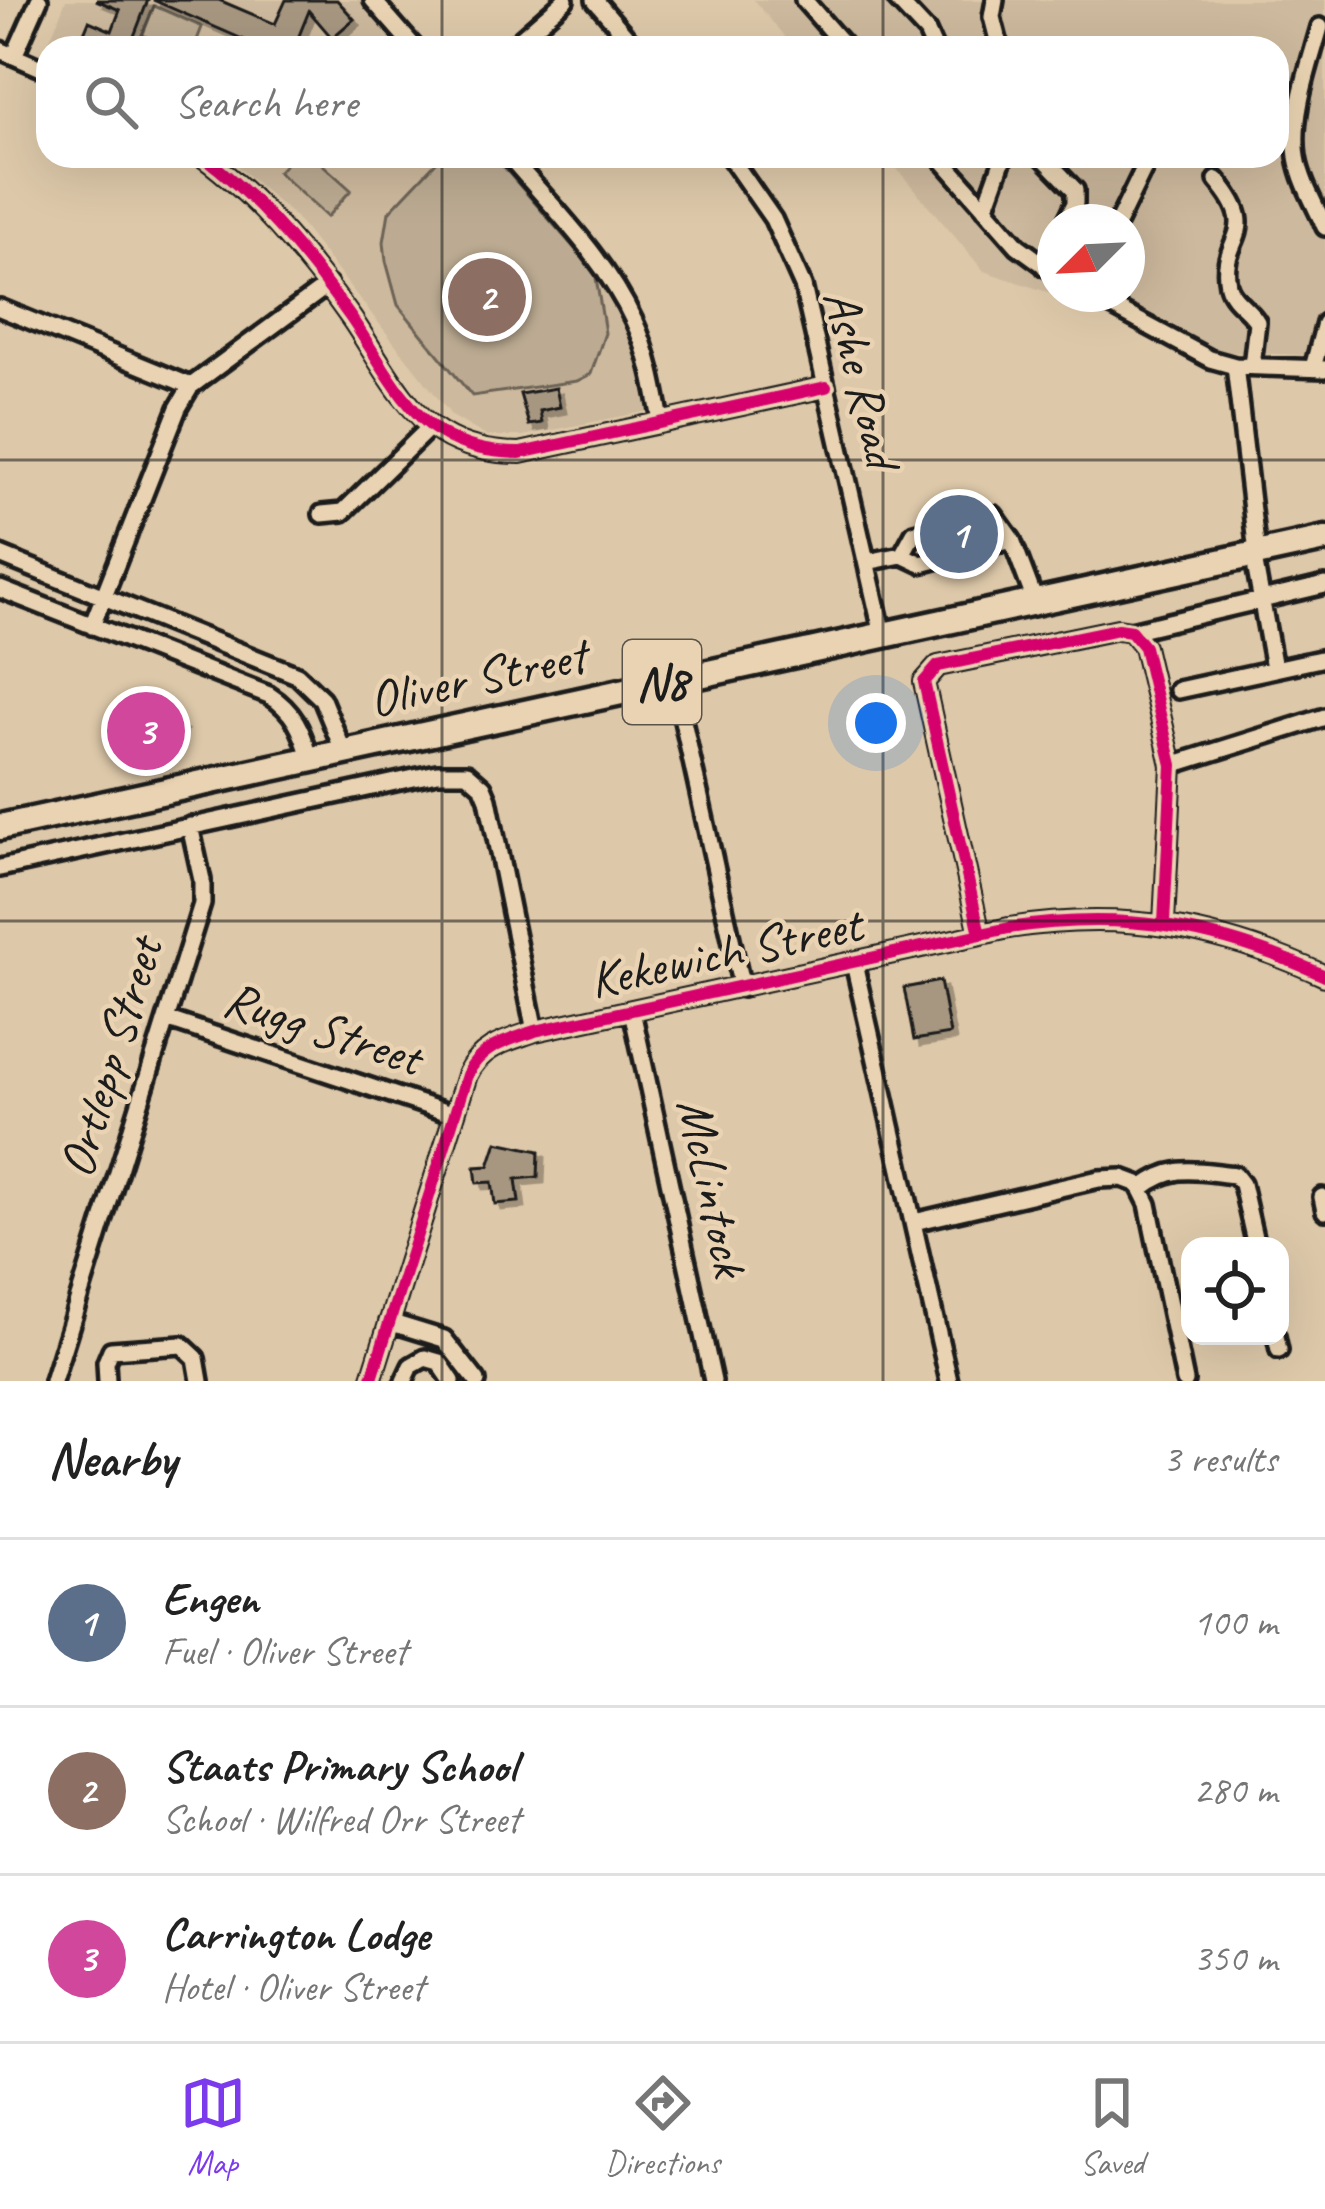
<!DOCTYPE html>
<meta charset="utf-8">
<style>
body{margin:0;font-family:Caveat,sans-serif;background:#f2f2f2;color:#222}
.controls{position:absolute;right:36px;bottom:36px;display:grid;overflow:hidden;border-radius:24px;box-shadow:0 12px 48px #0002}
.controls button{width:108px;height:108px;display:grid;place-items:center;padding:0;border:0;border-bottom:3px solid #e0e0e0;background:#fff;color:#222;font:60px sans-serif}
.compass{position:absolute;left:1037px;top:204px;width:108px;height:108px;border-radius:50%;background:#fff;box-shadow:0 12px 48px #0002;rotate:246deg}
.you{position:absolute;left:876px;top:723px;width:42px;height:42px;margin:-30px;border:9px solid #fff;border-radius:50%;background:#1a73e8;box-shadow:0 0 0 18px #1a73e833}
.badge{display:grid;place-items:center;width:78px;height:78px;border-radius:50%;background:#7c3aed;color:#fff;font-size:39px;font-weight:700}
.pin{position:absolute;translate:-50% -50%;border:6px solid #fff;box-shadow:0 3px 12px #0006}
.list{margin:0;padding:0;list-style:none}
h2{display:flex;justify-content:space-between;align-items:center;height:156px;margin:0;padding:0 48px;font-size:51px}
h2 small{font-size:39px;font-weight:400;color:#767676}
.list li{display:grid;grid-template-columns:78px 1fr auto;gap:36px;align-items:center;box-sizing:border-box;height:168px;padding:0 48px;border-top:3px solid #e0e0e0}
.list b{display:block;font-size:45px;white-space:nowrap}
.list p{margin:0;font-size:39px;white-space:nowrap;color:#767676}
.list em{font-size:39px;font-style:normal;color:#767676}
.icon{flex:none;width:66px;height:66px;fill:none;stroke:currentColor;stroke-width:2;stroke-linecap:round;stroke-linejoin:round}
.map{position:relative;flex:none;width:1325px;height:1381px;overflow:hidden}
.search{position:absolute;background:#fff;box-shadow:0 12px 48px #0002;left:36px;right:36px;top:36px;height:132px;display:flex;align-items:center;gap:30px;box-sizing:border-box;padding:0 42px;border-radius:36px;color:#767676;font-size:45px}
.sheet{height:660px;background:#fff}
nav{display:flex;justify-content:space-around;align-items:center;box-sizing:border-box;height:168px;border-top:3px solid #e0e0e0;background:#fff;font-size:33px;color:#767676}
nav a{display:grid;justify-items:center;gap:6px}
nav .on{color:#7c3aed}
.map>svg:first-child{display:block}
</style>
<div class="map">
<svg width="1325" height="1381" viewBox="0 0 1325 1381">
<defs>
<filter id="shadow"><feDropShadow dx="6" dy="6" stdDeviation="0" flood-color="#0004"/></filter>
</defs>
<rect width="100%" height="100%" fill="#ddc8a9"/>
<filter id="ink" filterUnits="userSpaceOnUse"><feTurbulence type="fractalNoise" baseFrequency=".00833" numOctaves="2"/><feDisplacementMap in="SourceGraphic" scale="24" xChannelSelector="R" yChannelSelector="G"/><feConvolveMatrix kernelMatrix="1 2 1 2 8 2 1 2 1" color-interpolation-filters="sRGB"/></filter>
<g filter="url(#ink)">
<!-- built -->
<path fill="#cdb99d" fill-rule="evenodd" d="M 66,0 L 371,0 L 412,48 L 48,48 L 48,56 L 44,54 Z
M 754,0 L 1325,0 L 1325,356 L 1226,352 L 984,271 L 886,156 L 1277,156 L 1277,48 L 794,48 ZM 1055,222 L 1127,222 L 1127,294 L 1055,294 Z
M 226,156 L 503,156 L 606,278 L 628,315 L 658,409 L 523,436 L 486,436 L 452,416 L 296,218 Z"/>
<!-- grass -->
<path fill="#bcab92" stroke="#6c6457" stroke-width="3" d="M 154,6 L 202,27 L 194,48 L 172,48 L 142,35 Z
M 293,156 L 313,156 L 351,190 L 327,217 L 278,172 Z
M 442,156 L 494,156 L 595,272 L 605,333 L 591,374 L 577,381 L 472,396 L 398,305 L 386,261 L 384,242 L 389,212 Z"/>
<!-- building -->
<path fill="#a79781" stroke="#1c1c1c" stroke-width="3" filter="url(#shadow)" d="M 96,0 L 148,0 L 133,39 L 153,48 L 79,45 L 89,21 L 112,31 L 120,10 Z
M 153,0 L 219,0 L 275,24 L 286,0 L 337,0 L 354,19 L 332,38 L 309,11 L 294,48 L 263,48 Z
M 556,388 L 560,407 L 540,411 L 542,423 L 529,425 L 520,394 Z
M 134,700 L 181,724 L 164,757 L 118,733 Z
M 940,981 L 950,1034 L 914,1040 L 904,988 Z
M 497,1142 L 539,1151 L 538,1177 L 516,1179 L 519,1202 L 495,1204 L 492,1182 L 477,1183 L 475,1167 L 489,1166 Z"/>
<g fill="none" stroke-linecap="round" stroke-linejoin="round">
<!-- minor casing -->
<g stroke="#1c1c1c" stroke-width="24">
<path id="minor" d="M 373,0 L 415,48
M 595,0 L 636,48
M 804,0 L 846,48
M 897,0 L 927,32 L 934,48
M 995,0 L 992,17 L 1000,48
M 1320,27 C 1309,67 1291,115 1297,157 C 1301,181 1315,205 1325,227
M 510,48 L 565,0
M 0,50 L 48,71
M 14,56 L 39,0
M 202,156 C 260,198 310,260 351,318 C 377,355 402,409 441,433 C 465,448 492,453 520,453 L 826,387
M 509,156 C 553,208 605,258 634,321 C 649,353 655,387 661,421
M 729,156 L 773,219 L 803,286 L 883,635
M 939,156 L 1018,246 L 1055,273
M 1042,156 L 1075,190 L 1075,203 L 1066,222
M 1217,180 C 1265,236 1218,236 1228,285 C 1232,301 1249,308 1257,322 L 1252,366
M 985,209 L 1004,156
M 1118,222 L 1150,156
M 1045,267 L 1055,245
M 1089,294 L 1210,359 L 1235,366 L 1325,369
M 0,308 L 191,386
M 1235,366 L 1257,553
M 1313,368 L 1325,323
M 322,514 L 343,512 L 431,426
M 1253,553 L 1274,668
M 0,555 L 297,675 L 322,699 L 343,750
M 902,555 L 914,533 L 983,514 L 994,515 L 1012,540 L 1035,601
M 867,562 L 902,555 L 921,564 L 1012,540
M 0,589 L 269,695 C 294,711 302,730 310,758
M 92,626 L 178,408 L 191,386 L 328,285
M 1131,631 L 1325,585
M 674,680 L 742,988
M 1178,690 L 1325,658
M 1172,765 L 1325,717
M 0,868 L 437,773 L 467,773 L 483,787 L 488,799 L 535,1031
M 980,934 L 924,682 L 938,666 L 1118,629 L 1131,631 L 1144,647 L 1172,765 L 1164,923
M 854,963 L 949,1381
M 632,1011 L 713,1381
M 166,1019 L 454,1115
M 1142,1188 C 1174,1163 1196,1171 1235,1175 L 1242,1184 L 1256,1246
M 1322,1197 L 1325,1211
M 914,1222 L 1099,1179 L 1122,1178 L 1138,1184 L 1148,1204 L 1185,1381
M 389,1322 L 444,1339 L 477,1381
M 1276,1336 L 1279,1350
M 53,1381 L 202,904 L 202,880 L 190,826
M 107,1381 L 106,1362 L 111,1350 L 182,1345 L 196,1358 L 200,1381
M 371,1381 L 467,1075 C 481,1046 507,1041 535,1031 L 1009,928 C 1125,910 1219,927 1325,976
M 404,1381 L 411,1366 L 425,1358 L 439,1362 L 452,1381"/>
</g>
<!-- highway casing -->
<g stroke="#1c1c1c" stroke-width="33">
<path id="highway" d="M 0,827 L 1325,539"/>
</g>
<!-- minor -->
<use href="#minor" stroke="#e9d3b2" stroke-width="15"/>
<!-- highway -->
<use href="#highway" stroke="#e9d3b2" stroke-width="24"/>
<!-- cycleway casing -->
<g stroke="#e9d3b2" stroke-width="20">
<path id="cycleway" d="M 202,156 C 260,198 310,260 351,318 C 377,355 402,409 441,433 C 465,448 492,453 520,453 L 826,387
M 980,934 L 924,682 L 938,666 L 1118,629 L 1131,631 L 1144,647 L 1172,765 L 1164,923
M 371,1381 L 467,1075 C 481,1046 507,1041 535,1031 L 1009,928 C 1125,910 1219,927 1325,976"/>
</g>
<!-- cycleway -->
<use href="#cycleway" stroke="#d6006c" stroke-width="12"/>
</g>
</g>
<!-- grid -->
<path fill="none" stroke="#1c1c1c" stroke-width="3" stroke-opacity="0.55" d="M 442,0 L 442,48M 883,0 L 883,48M 442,156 L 442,1381M 883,156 L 883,1381M 0,460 L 1325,460M 0,921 L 1325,921"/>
<g text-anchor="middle" stroke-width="9" stroke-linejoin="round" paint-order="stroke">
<!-- shield labels -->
<rect fill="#e9d3b2" stroke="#5a5349" stroke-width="3" x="623" y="640" width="78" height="84" rx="9"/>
<g font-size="48" font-weight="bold" fill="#1c1c1c">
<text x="662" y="699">N8</text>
</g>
<!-- street labels -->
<g font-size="51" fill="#1c1c1c" stroke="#e9d3b2">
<text transform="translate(863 378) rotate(76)" y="18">Ashe Road</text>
<text transform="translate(477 676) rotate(-12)" y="18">Oliver Street</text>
<text transform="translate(725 951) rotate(-12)" y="18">Kekewich Street</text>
<text transform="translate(323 1027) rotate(18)" y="18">Rugg Street</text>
<text transform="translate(109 1057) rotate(-73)" y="18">Ortlepp Street</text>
<text transform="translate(714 1187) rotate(78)" y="18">McLintock</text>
</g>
</g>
</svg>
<div class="controls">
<button><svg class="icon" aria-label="locate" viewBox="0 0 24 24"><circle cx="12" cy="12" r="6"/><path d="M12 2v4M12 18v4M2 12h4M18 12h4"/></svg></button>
</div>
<svg class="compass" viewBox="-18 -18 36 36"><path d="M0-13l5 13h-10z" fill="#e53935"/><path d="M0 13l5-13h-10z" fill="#767676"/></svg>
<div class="you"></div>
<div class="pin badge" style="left:959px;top:534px;background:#5c6f8a">1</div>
<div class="pin badge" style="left:487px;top:297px;background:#8d6e63">2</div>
<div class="pin badge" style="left:146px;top:731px;background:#d1479c">3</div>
<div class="search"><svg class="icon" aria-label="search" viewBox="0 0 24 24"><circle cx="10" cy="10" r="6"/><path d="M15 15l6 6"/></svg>Search here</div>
</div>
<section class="sheet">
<h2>Nearby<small>3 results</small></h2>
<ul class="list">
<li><span class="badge" style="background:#5c6f8a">1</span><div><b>Engen</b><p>Fuel · Oliver Street</p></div><em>100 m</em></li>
<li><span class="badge" style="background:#8d6e63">2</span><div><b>Staats Primary School</b><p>School · Wilfred Orr Street</p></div><em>280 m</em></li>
<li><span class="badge" style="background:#d1479c">3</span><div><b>Carrington Lodge</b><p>Hotel · Oliver Street</p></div><em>350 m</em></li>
</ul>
</section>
<nav>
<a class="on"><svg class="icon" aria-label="map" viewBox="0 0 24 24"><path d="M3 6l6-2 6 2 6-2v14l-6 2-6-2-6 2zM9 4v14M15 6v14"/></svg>Map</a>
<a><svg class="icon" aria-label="directions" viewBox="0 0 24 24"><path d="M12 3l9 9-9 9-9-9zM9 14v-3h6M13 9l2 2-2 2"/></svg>Directions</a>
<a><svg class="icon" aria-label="saved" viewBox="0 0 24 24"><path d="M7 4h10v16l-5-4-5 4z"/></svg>Saved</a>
</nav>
